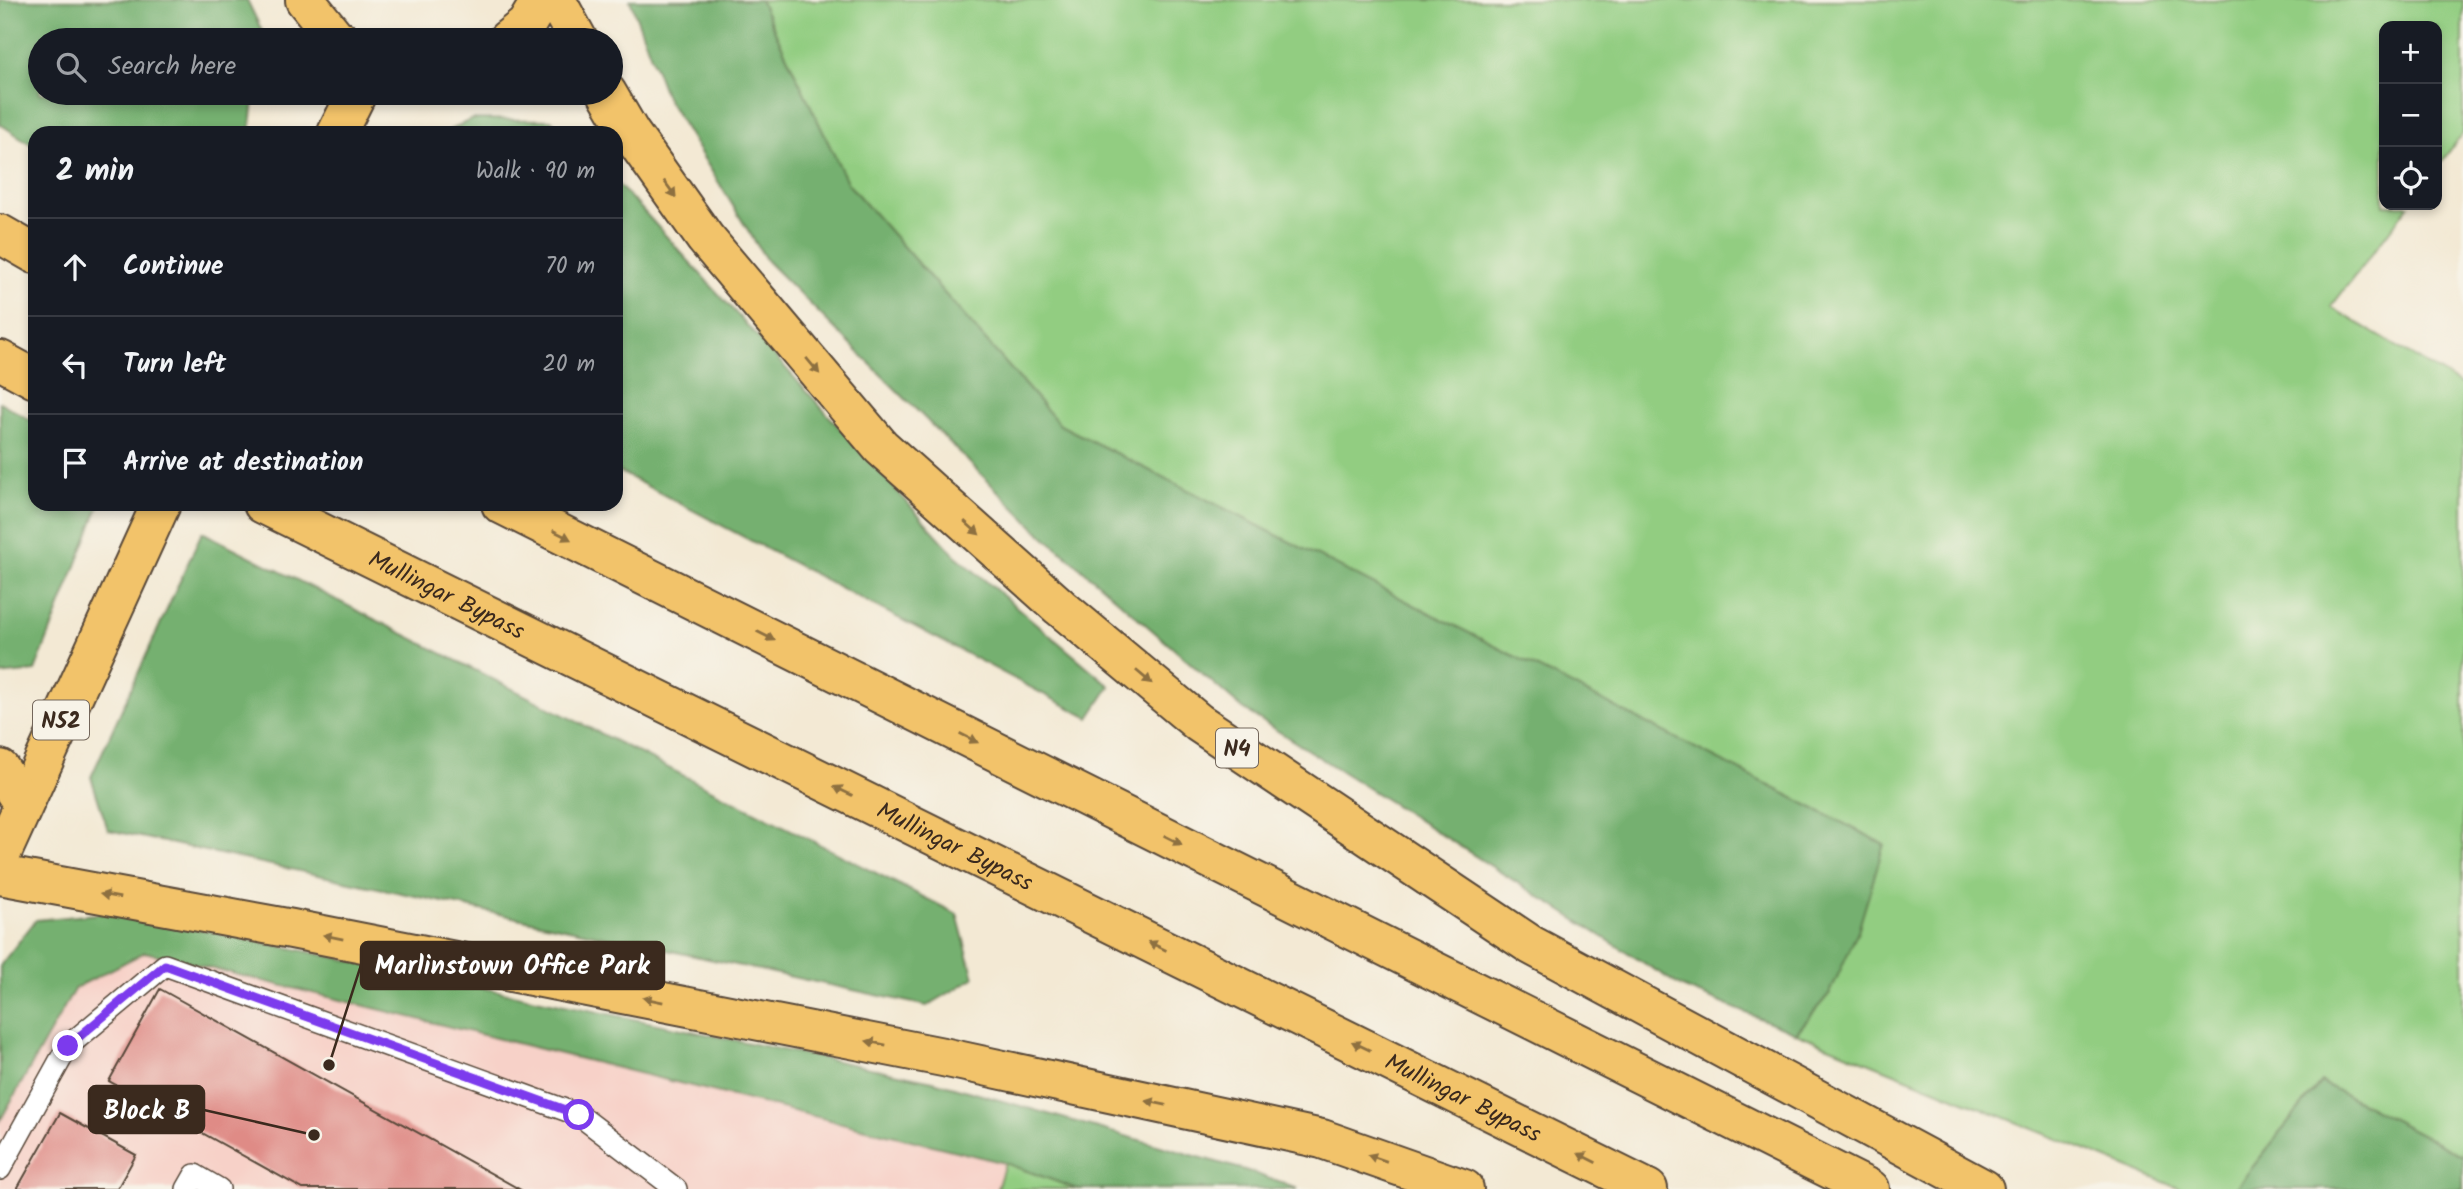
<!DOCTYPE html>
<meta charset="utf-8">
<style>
body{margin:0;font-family:Kalam,sans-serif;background:#242831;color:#f1f3f6}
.controls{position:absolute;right:21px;top:21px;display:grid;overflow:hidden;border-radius:14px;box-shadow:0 4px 10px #0003}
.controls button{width:63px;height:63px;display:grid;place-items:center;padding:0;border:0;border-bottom:2px solid #363941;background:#171b24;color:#f1f3f6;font:35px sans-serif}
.stop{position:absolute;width:21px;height:21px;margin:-16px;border:5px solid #7c3aed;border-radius:50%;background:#fff}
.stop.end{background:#7c3aed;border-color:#fff;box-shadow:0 2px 7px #0008}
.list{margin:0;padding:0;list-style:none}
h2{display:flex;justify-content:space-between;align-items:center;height:91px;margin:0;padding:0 28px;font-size:30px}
h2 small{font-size:23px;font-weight:400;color:#9ea1a6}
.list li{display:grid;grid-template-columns:46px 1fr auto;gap:21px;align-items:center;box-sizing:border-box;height:98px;padding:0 28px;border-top:2px solid #363941}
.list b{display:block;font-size:26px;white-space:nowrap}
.list em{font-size:23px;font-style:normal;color:#9ea1a6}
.icon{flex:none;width:38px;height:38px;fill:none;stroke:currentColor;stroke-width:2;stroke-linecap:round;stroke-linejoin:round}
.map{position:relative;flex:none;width:2463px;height:1189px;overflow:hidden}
.search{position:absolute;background:#171b24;box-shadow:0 4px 10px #0003;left:28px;top:28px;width:595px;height:77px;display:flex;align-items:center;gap:18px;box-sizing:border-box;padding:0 24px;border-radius:38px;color:#9ea1a6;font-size:26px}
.panel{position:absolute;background:#171b24;box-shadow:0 4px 10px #0003;left:28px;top:126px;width:595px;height:385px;border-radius:21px}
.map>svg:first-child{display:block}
</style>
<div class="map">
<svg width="2463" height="1189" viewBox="0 0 2463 1189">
<rect width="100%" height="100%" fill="#f7f3e8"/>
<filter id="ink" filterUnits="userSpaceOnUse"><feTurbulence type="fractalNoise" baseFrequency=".0143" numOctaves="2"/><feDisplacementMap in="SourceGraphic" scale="14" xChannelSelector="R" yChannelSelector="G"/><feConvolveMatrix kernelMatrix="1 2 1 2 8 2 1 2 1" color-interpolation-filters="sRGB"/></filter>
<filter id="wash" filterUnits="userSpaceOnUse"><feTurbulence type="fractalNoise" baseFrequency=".00686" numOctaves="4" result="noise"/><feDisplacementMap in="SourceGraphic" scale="28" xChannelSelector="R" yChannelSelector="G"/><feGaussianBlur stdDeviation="1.57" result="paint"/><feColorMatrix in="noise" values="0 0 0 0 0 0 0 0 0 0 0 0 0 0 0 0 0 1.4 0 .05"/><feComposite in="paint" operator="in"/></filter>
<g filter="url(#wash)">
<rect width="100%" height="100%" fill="#f3e9d4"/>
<!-- built -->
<path fill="#f7d1c8" d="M 116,912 L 1005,1163 L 997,1189 L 0,1189 L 0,967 L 36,920 Z"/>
<!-- green -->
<path fill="#92cd81" stroke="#667c50" stroke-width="2" d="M 760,0 L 2463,0 L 2463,133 L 2437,168 L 2437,26 L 2384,26 L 2384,205 L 2409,205 L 2331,307 L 2463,386 L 2463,1156 L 2321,1082 L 2235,1189 L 2181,1189 L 1796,1033 L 1830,993 L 1884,844 L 1060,425 L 848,184 Z
M 1005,1163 L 1077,1189 L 997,1189 Z"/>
<!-- forest -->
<path fill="#75b06f" stroke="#586d46" stroke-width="2" d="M 0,0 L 247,0 L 263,33 L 262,40 L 40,40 L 40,93 L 255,93 L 250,133 L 35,133 L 35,147 L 0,124 Z
M 630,0 L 760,0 L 848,184 L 1060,425 L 1884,844 L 1858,931 L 1830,993 L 1796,1033 L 1682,987 L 1243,709 L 1037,530 L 767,261 L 666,97 Z
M 472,119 L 551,120 L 565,133 L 444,133 Z
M 616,183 L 638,205 L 955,555 L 1110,686 L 1089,718 L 616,470 Z
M 0,402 L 35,423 L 35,504 L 100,504 L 35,671 L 0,675 Z
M 202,532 L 957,914 L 974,978 L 927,1006 L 108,830 L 91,777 Z
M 116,912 L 933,1081 L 1248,1171 L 1298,1189 L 1077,1189 L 1005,1163 L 145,952 L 75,988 L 0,1121 L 0,967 L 2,963 L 36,920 Z
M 2321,1082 L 2463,1156 L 2463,1189 L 2235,1189 Z"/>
<g id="blocks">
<!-- building -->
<path fill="#df8b86" d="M 160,989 L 519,1189 L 303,1189 L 109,1081 Z
M 60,1113 L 136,1155 L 117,1189 L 17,1189 Z"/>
</g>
</g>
<g filter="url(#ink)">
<use href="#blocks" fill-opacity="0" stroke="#574739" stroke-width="2"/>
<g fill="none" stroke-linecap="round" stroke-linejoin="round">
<!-- lane casing -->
<g stroke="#574739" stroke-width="24">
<path id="lane" d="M 0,1169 L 68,1046 L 165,965 L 579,1115 L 676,1189
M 187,1189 L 195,1175 L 219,1189"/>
</g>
<!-- primary casing -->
<g stroke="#574739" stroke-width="42">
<path id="primary" d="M 305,0 L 335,37 L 340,40
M 507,40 L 526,25 L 541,0
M 337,133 L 357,93
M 0,857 L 161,504"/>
</g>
<!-- highway casing -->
<g stroke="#574739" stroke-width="42">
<g id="highway">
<path d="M 556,0 L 578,40"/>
<path d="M 607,93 L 631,134 L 705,238 L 881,447 L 1060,607 L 1199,723 L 1531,945 L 1984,1189"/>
<path d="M 0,234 L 35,254"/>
<path d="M 0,360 L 35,379"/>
<path id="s1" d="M 263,504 L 1648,1189"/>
<path d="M 501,504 L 1870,1189"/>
<path d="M 0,769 L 23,804"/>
<path d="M 0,875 L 292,929 L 943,1057 L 1322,1139 L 1464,1189"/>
</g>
</g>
<!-- lane -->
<use href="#lane" stroke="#fff" stroke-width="21"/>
<!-- primary -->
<use href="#primary" stroke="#f2c36a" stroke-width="38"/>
<!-- highway -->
<use href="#highway" stroke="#f2c36a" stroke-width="38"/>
</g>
<!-- one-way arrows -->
<defs><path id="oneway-solid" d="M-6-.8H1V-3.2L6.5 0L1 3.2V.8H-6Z" transform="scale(1.75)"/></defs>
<g fill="#8d6f40">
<use href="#oneway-solid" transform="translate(670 189) rotate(54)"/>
<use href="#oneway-solid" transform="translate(813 366) rotate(50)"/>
<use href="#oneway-solid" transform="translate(972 528) rotate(42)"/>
<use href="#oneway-solid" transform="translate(562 535) rotate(27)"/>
<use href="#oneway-solid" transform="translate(766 636) rotate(27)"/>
<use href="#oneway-solid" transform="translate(1144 677) rotate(40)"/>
<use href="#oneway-solid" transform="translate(969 738) rotate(27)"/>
<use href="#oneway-solid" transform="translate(843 791) rotate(-154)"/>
<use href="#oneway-solid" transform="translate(1173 840) rotate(27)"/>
<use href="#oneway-solid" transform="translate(110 896) rotate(-170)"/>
<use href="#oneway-solid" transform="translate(333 937) rotate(-169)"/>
<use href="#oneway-solid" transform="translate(1157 946) rotate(-154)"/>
<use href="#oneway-solid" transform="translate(653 1000) rotate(-169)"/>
<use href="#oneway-solid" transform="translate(876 1043) rotate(-169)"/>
<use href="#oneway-solid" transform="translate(1361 1046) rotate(-154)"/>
<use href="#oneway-solid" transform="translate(1156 1103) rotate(-168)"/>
<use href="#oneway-solid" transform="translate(1377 1158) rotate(-161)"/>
<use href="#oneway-solid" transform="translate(1587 1158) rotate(-153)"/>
</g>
</g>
<g fill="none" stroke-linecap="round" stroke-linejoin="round" filter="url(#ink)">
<!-- route -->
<path stroke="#7c3aed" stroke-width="9" d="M 68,1046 L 165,965 L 579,1115"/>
</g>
<g text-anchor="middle" stroke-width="5" stroke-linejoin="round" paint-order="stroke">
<!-- shield labels -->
<g fill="#f7f3e8" stroke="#73665b" stroke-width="2">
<rect x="33" y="700.5" width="56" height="39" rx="5"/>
<rect x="1216" y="728.5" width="42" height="39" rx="5"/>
</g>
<g font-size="23" font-weight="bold" fill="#3b2a1e">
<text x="61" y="728">N52</text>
<text x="1237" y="756">N4</text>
</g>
<!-- street labels -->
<g font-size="24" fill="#3b2a1e" stroke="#f7f3e8">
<text dy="8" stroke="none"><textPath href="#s1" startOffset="205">Mullingar Bypass</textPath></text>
<text dy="8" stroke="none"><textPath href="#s1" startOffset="772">Mullingar Bypass</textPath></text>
<text dy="8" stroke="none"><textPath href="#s1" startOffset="1339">Mullingar Bypass</textPath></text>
</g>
</g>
<!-- callouts -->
<path fill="none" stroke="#3b2a1e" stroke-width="2.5" d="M329 1065L361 965M314 1135L204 1110"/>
<g fill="#3b2a1e" stroke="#f7f3e8" stroke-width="2.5">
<circle cx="329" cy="1065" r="7"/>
<circle cx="314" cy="1135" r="7"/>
</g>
<g fill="#3b2a1e" stroke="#3b2a1e" stroke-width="2.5">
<rect x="361" y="942" width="303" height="47" rx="7"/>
<rect x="89" y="1086" width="115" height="47" rx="7"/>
</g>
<g font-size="26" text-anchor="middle" font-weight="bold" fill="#fff">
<text x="512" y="974">Marlinstown Office Park</text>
<text x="147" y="1119">Block B</text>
</g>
</svg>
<div class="controls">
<button>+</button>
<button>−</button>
<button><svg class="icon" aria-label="locate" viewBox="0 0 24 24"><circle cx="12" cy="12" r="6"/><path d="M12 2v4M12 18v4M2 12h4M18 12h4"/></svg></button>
</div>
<div class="stop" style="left:579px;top:1115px"></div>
<div class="stop end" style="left:68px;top:1046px"></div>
<div class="search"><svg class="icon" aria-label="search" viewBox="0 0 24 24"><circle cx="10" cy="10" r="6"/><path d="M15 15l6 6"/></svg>Search here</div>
<section class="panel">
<h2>2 min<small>Walk · 90 m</small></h2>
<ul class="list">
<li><svg class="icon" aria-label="ahead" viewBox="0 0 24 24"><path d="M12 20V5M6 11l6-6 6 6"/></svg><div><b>Continue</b></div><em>70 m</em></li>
<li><svg class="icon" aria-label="left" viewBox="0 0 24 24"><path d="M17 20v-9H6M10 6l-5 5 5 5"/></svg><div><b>Turn left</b></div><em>20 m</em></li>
<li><svg class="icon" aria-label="arrive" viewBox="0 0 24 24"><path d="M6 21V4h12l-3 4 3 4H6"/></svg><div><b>Arrive at destination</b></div></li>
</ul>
</section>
</div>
